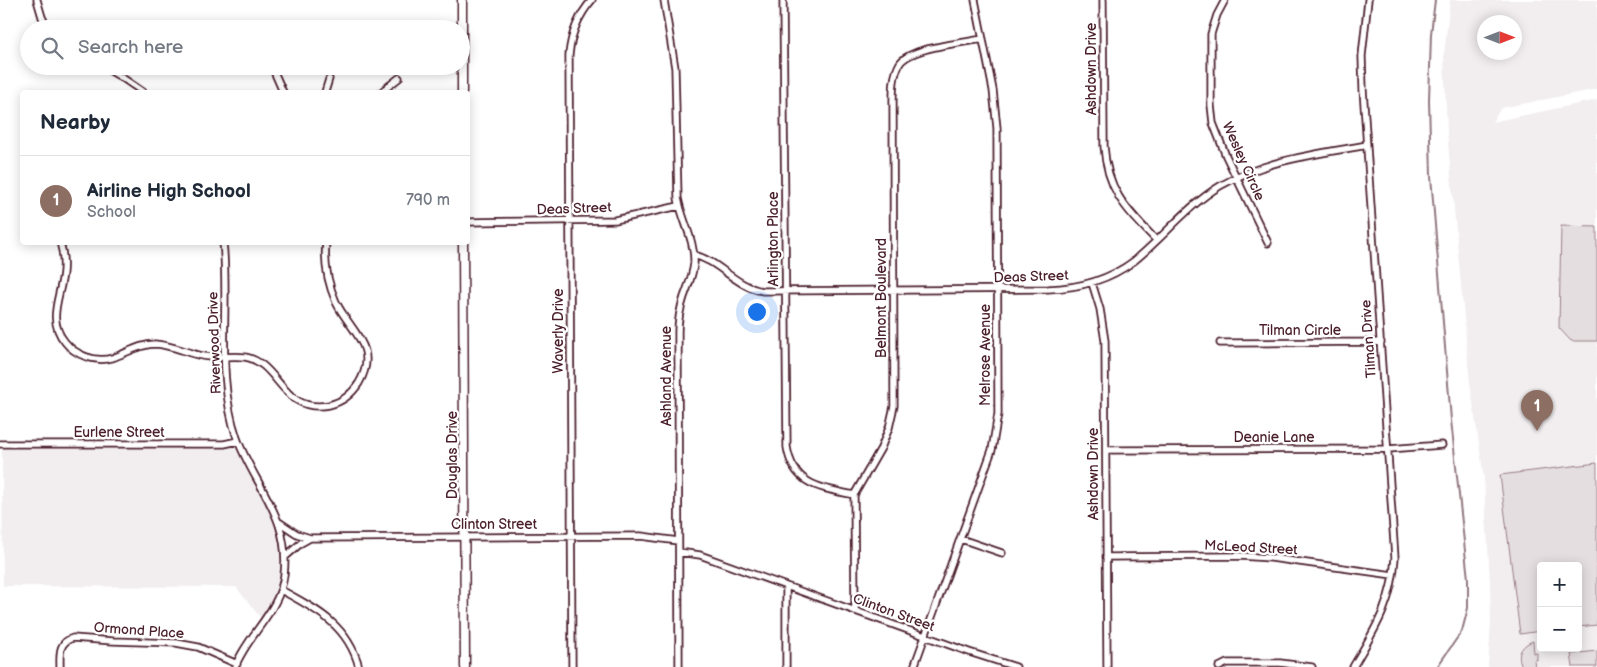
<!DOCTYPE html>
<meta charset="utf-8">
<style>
body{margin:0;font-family:"Balsamiq Sans",sans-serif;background:#f2f2f3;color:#1f2937}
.controls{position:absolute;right:15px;bottom:15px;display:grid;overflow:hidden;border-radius:5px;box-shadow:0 2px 12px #0003}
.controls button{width:45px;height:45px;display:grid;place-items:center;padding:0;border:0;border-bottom:1px solid #e0e1e3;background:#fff;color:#1f2937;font:25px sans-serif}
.compass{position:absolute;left:1477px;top:15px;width:45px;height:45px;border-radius:50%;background:#fff;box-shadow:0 2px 12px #0003;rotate:90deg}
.you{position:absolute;left:756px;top:311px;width:18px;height:18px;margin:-12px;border:4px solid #fff;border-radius:50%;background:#1a73e8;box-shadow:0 0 0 8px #1a73e833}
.badge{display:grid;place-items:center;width:32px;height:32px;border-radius:50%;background:#2563eb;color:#fff;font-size:16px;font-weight:700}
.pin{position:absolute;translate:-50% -41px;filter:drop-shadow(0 1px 2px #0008)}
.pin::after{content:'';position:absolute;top:26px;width:18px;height:15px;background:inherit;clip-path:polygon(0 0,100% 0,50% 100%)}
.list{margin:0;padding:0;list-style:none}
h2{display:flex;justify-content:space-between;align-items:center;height:65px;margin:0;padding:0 20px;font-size:21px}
h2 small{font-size:16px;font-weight:400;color:#747a83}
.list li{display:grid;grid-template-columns:32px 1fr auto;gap:15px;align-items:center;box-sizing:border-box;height:90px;padding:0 20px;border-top:1px solid #e0e1e3}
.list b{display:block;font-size:19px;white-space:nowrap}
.list p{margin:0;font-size:16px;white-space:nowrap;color:#747a83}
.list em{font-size:16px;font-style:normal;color:#747a83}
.icon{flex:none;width:28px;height:28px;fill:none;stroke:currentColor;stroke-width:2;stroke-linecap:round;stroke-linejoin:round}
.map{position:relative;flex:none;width:1597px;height:667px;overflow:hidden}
.search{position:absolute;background:#fff;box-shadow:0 2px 12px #0003;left:20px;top:20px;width:450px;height:55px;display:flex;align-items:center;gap:12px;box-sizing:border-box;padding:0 18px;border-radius:28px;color:#747a83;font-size:19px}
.panel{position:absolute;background:#fff;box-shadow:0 2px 12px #0003;left:20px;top:90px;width:450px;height:155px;border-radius:5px}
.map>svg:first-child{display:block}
</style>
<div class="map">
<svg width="1597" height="667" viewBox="0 0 1597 667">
<rect width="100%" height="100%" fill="#fff"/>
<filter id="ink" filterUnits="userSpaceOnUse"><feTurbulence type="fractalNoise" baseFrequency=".02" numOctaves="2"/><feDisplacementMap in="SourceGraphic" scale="10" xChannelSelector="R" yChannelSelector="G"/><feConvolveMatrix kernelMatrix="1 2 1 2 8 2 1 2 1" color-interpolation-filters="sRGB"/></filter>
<g filter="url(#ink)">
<!-- built -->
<path fill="#f2eeef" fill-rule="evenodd" d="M 1450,0 L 1597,0 L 1597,89 L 1501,108 L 1492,122 L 1597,100 L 1597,667 L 1488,667 L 1491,621 L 1490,583 L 1484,478 L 1470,383 L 1447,132 L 1444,55 ZM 1484,22 L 1514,22 L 1514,52 L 1484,52 ZM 1541,566 L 1578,566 L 1578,648 L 1541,648 Z
M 238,441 L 282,535 L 283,582 L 264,622 L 236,587 L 3,586 L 2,445 L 224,444 Z"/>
<!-- green -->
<path fill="#e5dee0" stroke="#987e86" d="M 1561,226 L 1597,227 L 1597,341 L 1571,341 L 1559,328 Z
M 1597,463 L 1597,625 L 1578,627 L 1578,566 L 1541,566 L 1541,631 L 1520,634 L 1500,475 Z
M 1533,641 L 1534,653 L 1537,653 L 1537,660 L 1534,660 L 1535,667 L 1523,667 C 1515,656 1521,645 1533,641 Z
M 1597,651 L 1597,667 L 1573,667 L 1571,654 Z"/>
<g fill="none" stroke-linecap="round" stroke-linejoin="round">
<!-- stream -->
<path stroke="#91787e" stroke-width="2" d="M 1435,0 L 1431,34 L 1429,100 L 1431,176 L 1451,420 L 1468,579 L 1468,608 L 1462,631 L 1437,667"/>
<!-- street casing -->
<g stroke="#4a1f2b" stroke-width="9">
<path id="street" d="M 37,0 L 42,17 L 48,29
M 664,0 L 675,68 L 678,198 C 682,220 695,241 694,263 C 693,275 688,286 684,297 C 680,309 678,320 678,332 L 679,667
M 783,0 L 787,447 C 793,486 822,488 854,495
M 1103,0 L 1104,146 C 1107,191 1126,209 1156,240
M 1225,0 L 1217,15 L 1211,34 L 1211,105 L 1213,123 L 1226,156 L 1268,243
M 102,66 L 124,79 L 143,92
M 272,67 L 283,92
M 325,92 L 329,79
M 381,92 L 399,78
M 468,222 L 615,220 L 679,206
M 60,242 C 63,252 64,262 63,272 C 61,297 46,319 65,342 C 75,355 96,363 112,358 C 127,353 140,344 155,344 C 172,345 187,353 203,356 C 217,359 231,355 245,357 C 280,363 281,414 329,405 C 342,402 352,394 359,383 C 380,347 349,330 336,302 C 328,284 324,262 326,242
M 223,242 C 230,307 215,375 237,438 C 255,487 291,517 284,575 C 280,611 248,634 235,667
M 694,255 C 719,261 736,287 763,291 L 1048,289 C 1079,288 1109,280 1134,261 C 1164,237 1187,206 1220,186 C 1264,160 1318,154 1367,145
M 1092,283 L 1100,309 L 1105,341 L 1107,667
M 1220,343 L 1381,342
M 0,444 L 224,444 L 238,441
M 1106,450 L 1388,449 L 1442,445
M 279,522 L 297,534 L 310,538
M 961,539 L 1002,553
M 679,552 L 700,555 L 969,652 L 1016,667
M 285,557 L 301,543 L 310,538 L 641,536 L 678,541
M 1106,557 L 1240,556 L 1271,558 L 1393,575
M 786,586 L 786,667
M 281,590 C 316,609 348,625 359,667
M 855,611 L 854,495 L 881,448 L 889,428 L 894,406 L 893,102 C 893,89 893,75 900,63 C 911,47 963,43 983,39
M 60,667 C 60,655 58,642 73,638 L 113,641 L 176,643 L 198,647 L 237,664
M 572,667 L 569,55 C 571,34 578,16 592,0
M 914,667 L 992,450 L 998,414 L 997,128 L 993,90 L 975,0
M 1219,667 L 1227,663 L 1280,663 L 1312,667
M 1353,667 C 1375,629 1392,604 1395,558 L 1363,89 L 1362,56 L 1368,0"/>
</g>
<!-- secondary casing -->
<g stroke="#4a1f2b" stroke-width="11">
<path id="secondary" d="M 462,0 L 462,92
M 463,242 L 465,667"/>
</g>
<!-- street -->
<use href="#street" stroke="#fff" stroke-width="5.5"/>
<!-- secondary -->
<use href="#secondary" stroke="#fff" stroke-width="8"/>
</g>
</g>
<g text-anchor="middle" stroke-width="4.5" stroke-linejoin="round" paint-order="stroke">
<!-- street labels -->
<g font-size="14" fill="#4a1f2b" stroke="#fff">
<text transform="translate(1091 69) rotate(-90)" y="5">Ashdown Drive</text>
<text transform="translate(1244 161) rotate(66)" y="5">Wesley Circle</text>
<text transform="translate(574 208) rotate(-2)" y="5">Deas Street</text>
<text transform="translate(773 239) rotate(-90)" y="5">Arlington Place</text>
<text transform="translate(1031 276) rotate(-2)" y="5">Deas Street</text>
<text transform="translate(881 298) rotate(-90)" y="5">Belmont Boulevard</text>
<text x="1300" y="335">Tilman Circle</text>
<text transform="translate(558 331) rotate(-90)" y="5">Waverly Drive</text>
<text transform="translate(1368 339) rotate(-94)" y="5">Tilman Drive</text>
<text transform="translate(214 343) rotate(-92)" y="5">Riverwood Drive</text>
<text transform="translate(985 355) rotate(-90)" y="5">Melrose Avenue</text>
<text transform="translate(666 376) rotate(-90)" y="5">Ashland Avenue</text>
<text x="119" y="437">Eurlene Street</text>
<text x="1274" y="442">Deanie Lane</text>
<text transform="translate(452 455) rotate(-90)" y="5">Douglas Drive</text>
<text transform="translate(1093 474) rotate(-90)" y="5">Ashdown Drive</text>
<text x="494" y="529">Clinton Street</text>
<text transform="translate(1251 547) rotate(3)" y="5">McLeod Street</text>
<text transform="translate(894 612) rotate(20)" y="5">Clinton Street</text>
<text transform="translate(139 630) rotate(4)" y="5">Ormond Place</text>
</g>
</g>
</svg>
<div class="controls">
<button>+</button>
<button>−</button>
</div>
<svg class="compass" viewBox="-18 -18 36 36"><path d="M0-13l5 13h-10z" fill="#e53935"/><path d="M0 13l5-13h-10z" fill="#747a83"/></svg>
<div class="you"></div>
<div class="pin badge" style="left:1537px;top:431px;background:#8d6e63">1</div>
<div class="search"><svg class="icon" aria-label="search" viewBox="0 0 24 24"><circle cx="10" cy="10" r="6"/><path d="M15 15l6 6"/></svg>Search here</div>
<section class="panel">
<h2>Nearby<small></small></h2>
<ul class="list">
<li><span class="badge" style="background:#8d6e63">1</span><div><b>Airline High School</b><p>School</p></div><em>790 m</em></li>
</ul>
</section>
</div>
